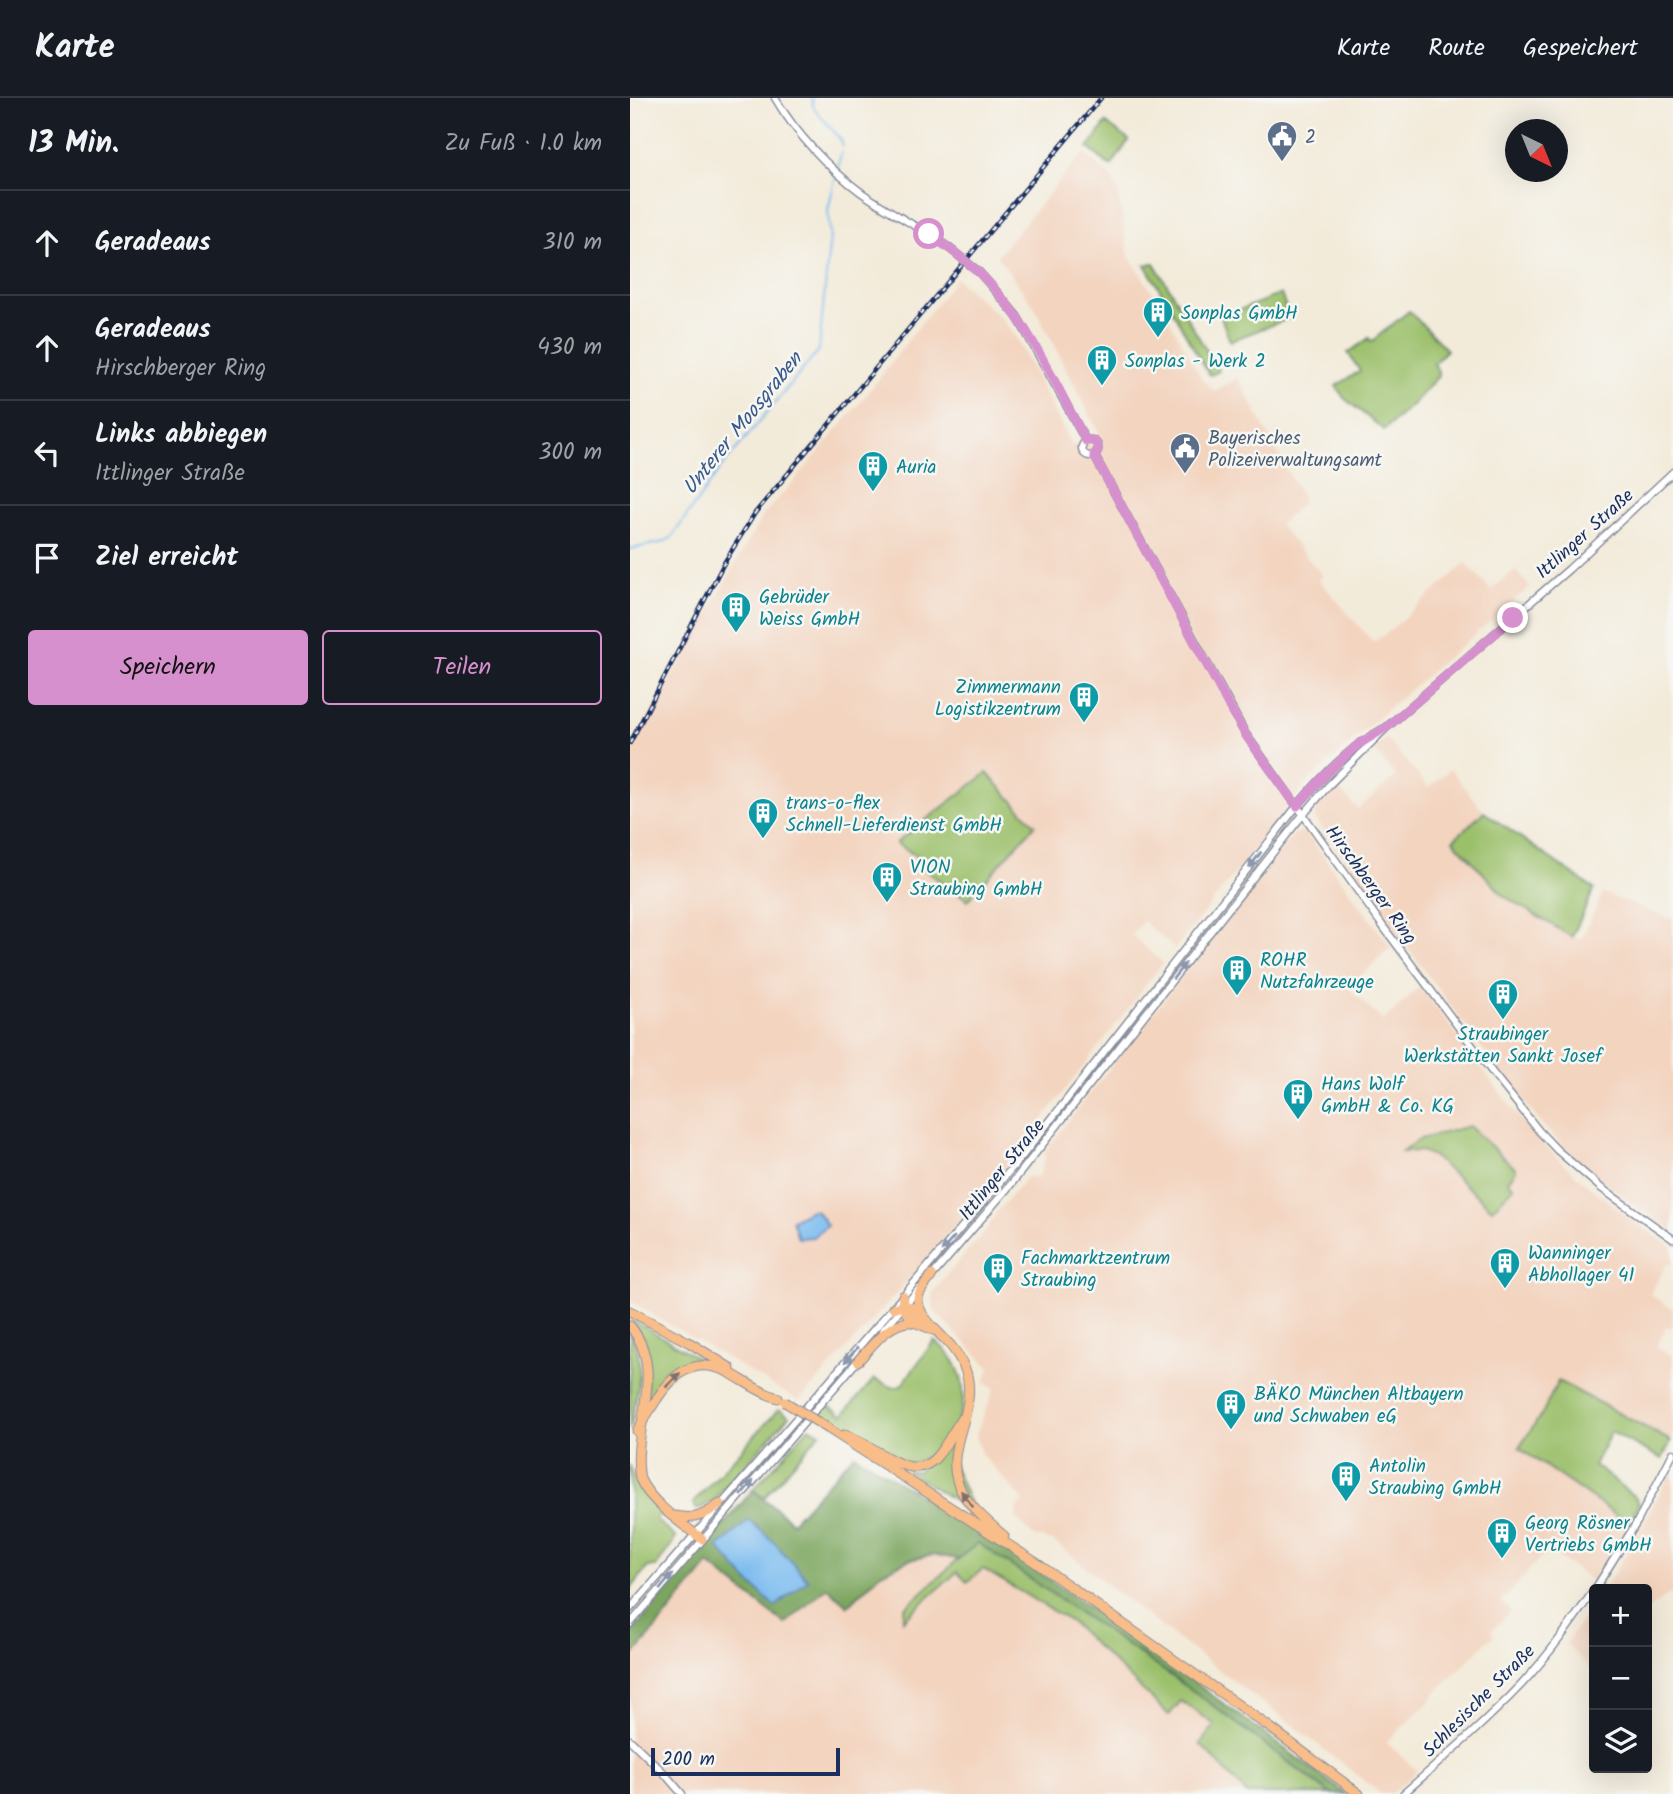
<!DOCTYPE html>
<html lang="de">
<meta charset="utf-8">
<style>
body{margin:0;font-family:Kalam,sans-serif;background:#242831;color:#f1f3f6}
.controls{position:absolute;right:21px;bottom:21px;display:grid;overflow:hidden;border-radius:7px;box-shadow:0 7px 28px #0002}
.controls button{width:63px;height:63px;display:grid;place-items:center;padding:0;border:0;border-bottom:2px solid #363941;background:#171b24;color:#f1f3f6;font:35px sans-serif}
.compass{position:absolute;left:875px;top:21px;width:63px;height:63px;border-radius:50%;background:#171b24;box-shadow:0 7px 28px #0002;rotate:137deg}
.scale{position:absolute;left:21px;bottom:18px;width:189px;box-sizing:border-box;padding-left:7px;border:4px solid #1b2f5e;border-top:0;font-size:19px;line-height:24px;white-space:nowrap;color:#1b2f5e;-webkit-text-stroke:5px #f6f6f2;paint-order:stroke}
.stop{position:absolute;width:21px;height:21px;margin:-16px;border:5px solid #d690ce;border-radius:50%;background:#fff}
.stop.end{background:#d690ce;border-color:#fff;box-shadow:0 2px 7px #0008}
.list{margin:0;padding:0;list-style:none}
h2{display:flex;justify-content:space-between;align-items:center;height:91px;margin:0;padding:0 28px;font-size:30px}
h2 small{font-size:23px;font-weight:400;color:#9ea1a6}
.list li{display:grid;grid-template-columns:46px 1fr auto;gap:21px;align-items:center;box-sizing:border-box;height:105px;padding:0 28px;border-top:2px solid #363941}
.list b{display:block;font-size:26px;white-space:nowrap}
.list p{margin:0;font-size:23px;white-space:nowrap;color:#9ea1a6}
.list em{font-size:23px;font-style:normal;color:#9ea1a6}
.actions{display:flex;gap:14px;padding:21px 28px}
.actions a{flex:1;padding:16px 0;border:2px solid #d690ce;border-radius:7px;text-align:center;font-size:24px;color:#d690ce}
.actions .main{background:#d690ce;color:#111}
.icon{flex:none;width:38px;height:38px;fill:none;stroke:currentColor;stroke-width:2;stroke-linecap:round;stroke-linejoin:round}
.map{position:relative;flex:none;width:1043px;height:1696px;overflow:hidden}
header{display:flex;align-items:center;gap:42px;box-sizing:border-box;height:98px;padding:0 35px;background:#171b24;border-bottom:2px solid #363941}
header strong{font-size:33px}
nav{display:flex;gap:38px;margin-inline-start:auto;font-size:24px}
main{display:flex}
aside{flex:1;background:#171b24}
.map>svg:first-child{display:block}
</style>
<header>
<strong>Karte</strong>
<nav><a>Karte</a><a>Route</a><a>Gespeichert</a></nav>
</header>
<main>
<aside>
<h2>13 Min.<small>Zu Fuß · 1.0 km</small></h2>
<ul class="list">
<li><svg class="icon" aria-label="ahead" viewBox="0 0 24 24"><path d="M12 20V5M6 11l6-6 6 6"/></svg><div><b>Geradeaus</b></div><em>310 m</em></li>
<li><svg class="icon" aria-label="ahead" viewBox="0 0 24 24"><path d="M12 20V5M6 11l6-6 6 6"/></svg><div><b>Geradeaus</b><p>Hirschberger Ring</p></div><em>430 m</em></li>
<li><svg class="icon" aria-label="left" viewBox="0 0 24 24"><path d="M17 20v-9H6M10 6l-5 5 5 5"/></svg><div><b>Links abbiegen</b><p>Ittlinger Straße</p></div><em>300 m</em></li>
<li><svg class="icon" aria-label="arrive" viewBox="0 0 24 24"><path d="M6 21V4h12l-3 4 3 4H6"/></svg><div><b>Ziel erreicht</b></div></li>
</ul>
<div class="actions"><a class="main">Speichern</a><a>Teilen</a></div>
</aside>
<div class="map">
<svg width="1043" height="1696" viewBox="0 0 1043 1696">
<rect width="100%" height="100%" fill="#f6f6f2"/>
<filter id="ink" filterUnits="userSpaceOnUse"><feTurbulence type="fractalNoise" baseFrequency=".0143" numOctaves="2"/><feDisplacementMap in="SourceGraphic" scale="14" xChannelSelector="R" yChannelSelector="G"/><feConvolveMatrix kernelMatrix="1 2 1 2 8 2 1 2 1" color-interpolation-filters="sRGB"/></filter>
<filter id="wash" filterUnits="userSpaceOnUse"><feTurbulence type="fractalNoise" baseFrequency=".00686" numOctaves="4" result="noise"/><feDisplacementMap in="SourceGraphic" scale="28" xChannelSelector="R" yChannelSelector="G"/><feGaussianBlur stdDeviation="1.57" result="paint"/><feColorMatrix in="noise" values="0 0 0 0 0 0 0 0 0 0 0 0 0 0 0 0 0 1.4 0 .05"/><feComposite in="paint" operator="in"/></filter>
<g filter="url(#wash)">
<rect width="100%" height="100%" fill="#f3ebda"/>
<!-- built -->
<path fill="#f3d4bf" d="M 453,55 L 477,76 L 487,89 L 499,158 L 534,212 L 572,281 L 584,293 L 608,280 L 671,398 L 673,404 L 649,427 L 693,478 L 689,482 L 743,544 L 757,535 L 836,465 L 861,492 L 885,472 L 900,489 L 753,615 L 674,688 L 545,851 L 513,823 L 502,837 L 533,865 L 379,1065 L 267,1195 L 169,1303 L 0,1203 L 0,664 L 2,660 L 0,659 L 0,653 L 133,417 L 159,389 L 234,300 L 326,180 L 373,222 L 387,241 L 442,348 L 470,337 L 404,208 L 367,158 Z
M 756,640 L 799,690 L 820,671 L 854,714 L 823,742 L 942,839 L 951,842 L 973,795 L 1043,822 L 1043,1133 L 990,1096 L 958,1071 L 916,1031 L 883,991 L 767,836 L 752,812 L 685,720 L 687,709 L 706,689 L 728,711 L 766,678 L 744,652 Z
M 672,734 L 677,736 L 761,849 L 718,890 L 753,923 L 790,888 L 884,1013 L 916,1049 L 950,1081 L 1006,1125 L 1043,1149 L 1043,1167 L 1038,1165 L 1020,1196 L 1043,1211 L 1043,1230 L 1037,1228 L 1026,1249 L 1043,1258 L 1043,1339 L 1041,1343 L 928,1283 L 913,1314 L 889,1350 L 999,1426 L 962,1483 L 918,1451 L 871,1504 L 881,1513 L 861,1533 L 864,1537 L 807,1593 L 798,1605 L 756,1644 L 787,1673 L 761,1696 L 751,1696 L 669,1632 L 513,1515 L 423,1443 L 404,1438 L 385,1420 L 388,1409 L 394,1403 L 351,1356 L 346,1336 L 364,1291 L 354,1284 L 360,1270 L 304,1213 L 302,1196 L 314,1180 L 358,1130 L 366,1115 L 397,1079 L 409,1078 L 415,1061 L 415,1053 L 664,736 Z
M 1043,1370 L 1043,1494 L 1017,1512 L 1017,1491 L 974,1491 L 1007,1438 Z
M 304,1457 L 328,1461 L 275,1510 L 274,1521 L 327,1474 L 352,1471 L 441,1524 L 539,1617 L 551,1603 L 586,1628 L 570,1646 L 617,1696 L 0,1696 L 0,1562 L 79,1466 L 154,1526 L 197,1489 L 218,1507 L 251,1475 L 278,1462 Z
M 964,1505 L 964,1575 L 936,1545 Z"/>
<!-- green -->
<path fill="#9bc06b" stroke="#5b7864" stroke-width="2" d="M 476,25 L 499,42 L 482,67 L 479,67 L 458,50 Z
M 524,165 L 589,273 L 581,277 L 579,276 C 557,240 538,203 515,167 Z
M 651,196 L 660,220 L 600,243 L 591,219 Z
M 779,213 L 817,252 L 804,265 L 808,274 L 808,278 L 784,305 L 754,332 L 714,300 L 706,288 L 730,273 L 718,255 L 739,240 L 741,244 Z
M 357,675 L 405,727 L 338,802 L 296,773 L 286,758 L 266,745 Z
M 854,714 L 964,791 L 942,839 L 874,798 L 823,742 Z
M 839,1028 L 886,1071 L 885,1074 L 878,1083 L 884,1089 L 862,1111 L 803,1058 L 791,1053 L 771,1054 L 791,1041 Z
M 0,1220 L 74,1264 C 40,1265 30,1287 15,1314 L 18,1258 L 14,1241 Z
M 0,1234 C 18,1263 6,1301 0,1332 Z
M 304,1243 C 331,1260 341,1296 327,1324 C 324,1330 319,1336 315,1342 C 303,1356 293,1364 275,1366 L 190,1317 L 198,1307 L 213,1317 L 244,1281 L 264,1290 L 271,1288 Z
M 928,1283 L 1041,1343 L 1032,1361 L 981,1334 L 964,1367 L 1006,1400 L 1009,1406 L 999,1426 L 889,1350 L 913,1314 Z
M 149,1311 L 159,1318 L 86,1400 L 73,1409 L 66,1411 L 63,1405 Z
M 179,1329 L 190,1335 L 134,1400 L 123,1392 Z
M 327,1333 L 321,1362 L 344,1415 L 278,1373 L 288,1373 Z
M 0,1367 L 5,1383 L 30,1415 L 26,1422 L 46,1440 L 26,1469 L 18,1469 L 0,1492 Z
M 347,1444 L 569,1597 L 701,1696 L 617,1696 L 570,1646 L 585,1627 L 551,1603 L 539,1617 L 441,1524 L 353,1471 L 337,1484 L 327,1474 L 273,1522 L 275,1510 Z"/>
<!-- forest -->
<path fill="#7ca65f" stroke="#4c6a5e" stroke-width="2" d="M 224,1356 C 294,1399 365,1443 433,1491 C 529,1557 622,1626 716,1696 L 701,1696 L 569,1597 L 348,1445 L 328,1461 L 304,1457 L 278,1462 L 251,1475 L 218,1508 L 197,1489 L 155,1526 L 79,1466 L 0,1562 L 0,1536 L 123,1392 L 162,1424 Z"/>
<!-- water -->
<path fill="#7cbcf0" stroke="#4c76a7" stroke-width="2" d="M 181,1112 L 186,1112 L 197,1127 L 183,1139 L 168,1140 L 162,1122 Z
M 119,1422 L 143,1443 L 178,1482 L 145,1509 L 114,1479 L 88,1449 Z"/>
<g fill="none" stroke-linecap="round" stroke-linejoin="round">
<!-- stream -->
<path stroke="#7cbcf0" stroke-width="2" d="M 182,0 L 183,9 L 211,42 L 213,48
M 208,71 L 211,55
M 0,451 L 34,444 L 41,440 L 90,371 L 189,252 L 200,137 L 198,112 L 206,77"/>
</g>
</g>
<g filter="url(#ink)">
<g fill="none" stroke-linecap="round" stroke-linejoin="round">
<!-- tertiary casing -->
<g stroke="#878d9c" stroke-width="9">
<path id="tertiary" d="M 145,0 C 166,36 198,70 232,95 C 260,114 290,130 318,149
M 349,174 L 387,218 L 456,343
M452 350a8 8 0 1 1 16 0a8 8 0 1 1-16 0Z
M 464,357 L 615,635 L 752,827 L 862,974 L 909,1033 L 927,1052 L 971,1090 L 1043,1141
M 302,1178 L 382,1085 L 667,724 L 698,688 L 757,629 L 939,471 L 1043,374
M 252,1233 L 289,1191
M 965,1491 L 1007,1424 L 1043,1355
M 0,1511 L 273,1198 L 394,1056 L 667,708 C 692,679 719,649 753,631
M 0,1526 L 230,1260
M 0,1642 L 34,1675 L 52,1696
M 773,1696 C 813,1661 855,1625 892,1586 C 919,1557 942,1524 964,1492"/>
</g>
<!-- trunk casing -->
<g stroke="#878d9c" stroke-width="11">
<path id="trunk" d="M 302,1177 C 298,1184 289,1192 288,1200 C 286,1217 311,1236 321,1248 C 327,1255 331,1262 335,1271 C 341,1286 339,1302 335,1318 C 331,1332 326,1346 325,1360 C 321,1396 350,1417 374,1438
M 273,1198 C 271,1210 277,1218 288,1224
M 263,1210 C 276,1205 282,1208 292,1217
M 0,1213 L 60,1245 L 100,1270
M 0,1228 C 38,1274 0,1331 10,1381 C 20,1404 52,1426 72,1441
M 228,1263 C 241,1249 260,1222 282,1224 C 289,1225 296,1229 303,1232
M 199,1331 L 405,1464 L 638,1628 L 729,1696
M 7,1333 C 29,1298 50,1249 100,1275 C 116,1284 130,1295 148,1300
M 214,1337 C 245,1344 281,1391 308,1357 C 317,1346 324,1332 332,1320
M 45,1418 C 66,1422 73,1418 90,1406"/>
</g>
<!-- tertiary -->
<use href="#tertiary" stroke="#fff" stroke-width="6"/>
<!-- trunk -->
<use href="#trunk" stroke="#f8bd89" stroke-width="9"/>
<!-- rail casing -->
<g stroke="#1b2f5e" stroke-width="4.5">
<path id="rail" d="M 0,645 L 94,465 L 125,415 L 471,0"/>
</g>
<!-- rail -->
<use href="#rail" stroke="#f6f6f2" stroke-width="2" stroke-dasharray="5" stroke-linecap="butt"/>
<!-- tertiary-bridge casing -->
<g stroke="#878d9c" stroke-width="9" stroke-linecap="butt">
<path id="tertiary-bridge" d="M 318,149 L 349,174"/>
</g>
<!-- trunk-bridge casing -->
<g stroke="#878d9c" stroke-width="11" stroke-linecap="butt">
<path id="trunk-bridge" d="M 155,1304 L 199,1331"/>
</g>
<!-- tertiary-bridge -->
<use href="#tertiary-bridge" stroke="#fff" stroke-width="6"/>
<!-- trunk-bridge -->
<use href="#trunk-bridge" stroke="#f8bd89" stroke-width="9"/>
</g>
<!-- one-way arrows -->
<defs><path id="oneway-solid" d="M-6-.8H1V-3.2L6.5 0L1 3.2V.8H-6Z" transform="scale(1.75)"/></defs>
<g fill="#8d97ae">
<use href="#oneway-solid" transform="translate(625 762) rotate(127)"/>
<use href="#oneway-solid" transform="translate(549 873) rotate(-52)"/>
<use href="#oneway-solid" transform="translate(318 1146) rotate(131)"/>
<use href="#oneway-solid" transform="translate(221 1257) rotate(131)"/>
<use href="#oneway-solid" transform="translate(117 1390) rotate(-49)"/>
<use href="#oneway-solid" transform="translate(36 1484) rotate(-50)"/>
</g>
<g fill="#7e6f71">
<use href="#oneway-solid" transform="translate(43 1282) rotate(-45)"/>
<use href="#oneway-solid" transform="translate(337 1401) rotate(-126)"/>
</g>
</g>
<g fill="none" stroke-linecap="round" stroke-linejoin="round" filter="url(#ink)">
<!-- route -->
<path stroke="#d690ce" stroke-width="9" d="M 299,136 C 321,151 343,167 361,187 C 403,232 427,290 456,343 L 462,342 L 467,346 L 468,352 L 464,357 L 600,610 L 617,639 L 667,708 L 691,681 L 726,648 L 757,629 L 883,520"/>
</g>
<!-- icons -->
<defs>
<g id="civic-pin" transform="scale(1.575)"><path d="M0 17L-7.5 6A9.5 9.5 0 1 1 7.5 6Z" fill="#5c6f8a" stroke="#f6f6f2"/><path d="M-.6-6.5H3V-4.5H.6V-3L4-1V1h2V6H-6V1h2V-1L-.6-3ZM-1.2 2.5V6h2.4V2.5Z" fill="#fff"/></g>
<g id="building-pin" transform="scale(1.575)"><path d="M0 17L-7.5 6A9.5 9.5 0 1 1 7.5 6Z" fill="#0f9aa8" stroke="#f6f6f2"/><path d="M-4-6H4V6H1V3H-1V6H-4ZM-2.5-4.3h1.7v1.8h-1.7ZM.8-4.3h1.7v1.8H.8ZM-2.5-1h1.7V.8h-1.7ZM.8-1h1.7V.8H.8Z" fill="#fff"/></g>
</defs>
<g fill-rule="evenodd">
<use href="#civic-pin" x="652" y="38"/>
<use href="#building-pin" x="528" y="214"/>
<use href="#building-pin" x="472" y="262"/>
<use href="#civic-pin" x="555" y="350"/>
<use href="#building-pin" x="243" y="368"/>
<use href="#building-pin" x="106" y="509"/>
<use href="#building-pin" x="454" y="599"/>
<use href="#building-pin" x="133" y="715"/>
<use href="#building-pin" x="257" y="779"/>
<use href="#building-pin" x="607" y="872"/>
<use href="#building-pin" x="873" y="896"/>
<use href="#building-pin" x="668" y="996"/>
<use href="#building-pin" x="875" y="1165"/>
<use href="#building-pin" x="368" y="1170"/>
<use href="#building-pin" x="601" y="1306"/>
<use href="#building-pin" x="716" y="1378"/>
<use href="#building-pin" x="872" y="1435"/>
</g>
<g text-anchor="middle" stroke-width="5" stroke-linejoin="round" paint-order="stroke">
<!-- service labels -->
<g font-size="19" fill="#4e5e75" stroke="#f6f6f2" text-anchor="start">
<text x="675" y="45">2</text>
<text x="578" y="346">Bayerisches<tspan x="578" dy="22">Polizeiverwaltungsamt</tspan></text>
</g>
<!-- culture labels -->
<g font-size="19" fill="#0d838f" stroke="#f6f6f2" text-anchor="start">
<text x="551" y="221">Sonplas GmbH</text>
<text x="495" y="269">Sonplas - Werk 2</text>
<text x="266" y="375">Auria</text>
<text x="129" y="505">Gebrüder<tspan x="129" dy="22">Weiss GmbH</tspan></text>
<text x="431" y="595" text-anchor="end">Zimmermann<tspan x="431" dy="22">Logistikzentrum</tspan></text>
<text x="156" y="711">trans-o-flex<tspan x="156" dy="22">Schnell-Lieferdienst GmbH</tspan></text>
<text x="280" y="775">VION<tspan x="280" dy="22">Straubing GmbH</tspan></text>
<text x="630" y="868">ROHR<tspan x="630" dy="22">Nutzfahrzeuge</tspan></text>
<text x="873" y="942" text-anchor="middle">Straubinger<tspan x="873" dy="22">Werkstätten Sankt Josef</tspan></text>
<text x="691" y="992">Hans Wolf<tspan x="691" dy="22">GmbH &amp; Co. KG</tspan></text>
<text x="898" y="1161">Wanninger<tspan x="898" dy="22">Abhollager 41</tspan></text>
<text x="391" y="1166">Fachmarktzentrum<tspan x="391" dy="22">Straubing</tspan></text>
<text x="624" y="1302">BÄKO München Altbayern<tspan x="624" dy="22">und Schwaben eG</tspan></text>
<text x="739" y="1374">Antolin<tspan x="739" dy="22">Straubing GmbH</tspan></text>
<text x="895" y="1431">Georg Rösner<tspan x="895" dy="22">Vertriebs GmbH</tspan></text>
</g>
<!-- street labels -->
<g font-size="19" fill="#1b2f5e" stroke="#f6f6f2">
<text transform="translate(954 435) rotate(-42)" y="7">Ittlinger Straße</text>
<text transform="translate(742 786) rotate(54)" y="7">Hirschberger Ring</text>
<text transform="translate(371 1071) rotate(-51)" y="7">Ittlinger Straße</text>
<text transform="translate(848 1602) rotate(-45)" y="7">Schlesische Straße</text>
</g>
<!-- water labels -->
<g font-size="21" font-style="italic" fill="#38598a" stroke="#f6f6f2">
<text transform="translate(112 325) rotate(-51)" y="7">Unterer Moosgraben</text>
</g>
</g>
</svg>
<div class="controls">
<button>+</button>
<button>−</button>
<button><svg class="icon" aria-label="layers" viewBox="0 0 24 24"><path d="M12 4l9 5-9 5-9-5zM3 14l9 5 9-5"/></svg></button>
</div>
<svg class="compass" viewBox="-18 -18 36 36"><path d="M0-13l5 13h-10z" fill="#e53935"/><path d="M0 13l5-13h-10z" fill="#9ea1a6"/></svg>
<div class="scale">200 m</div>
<div class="stop" style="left:299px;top:136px"></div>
<div class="stop end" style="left:883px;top:520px"></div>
</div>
</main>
